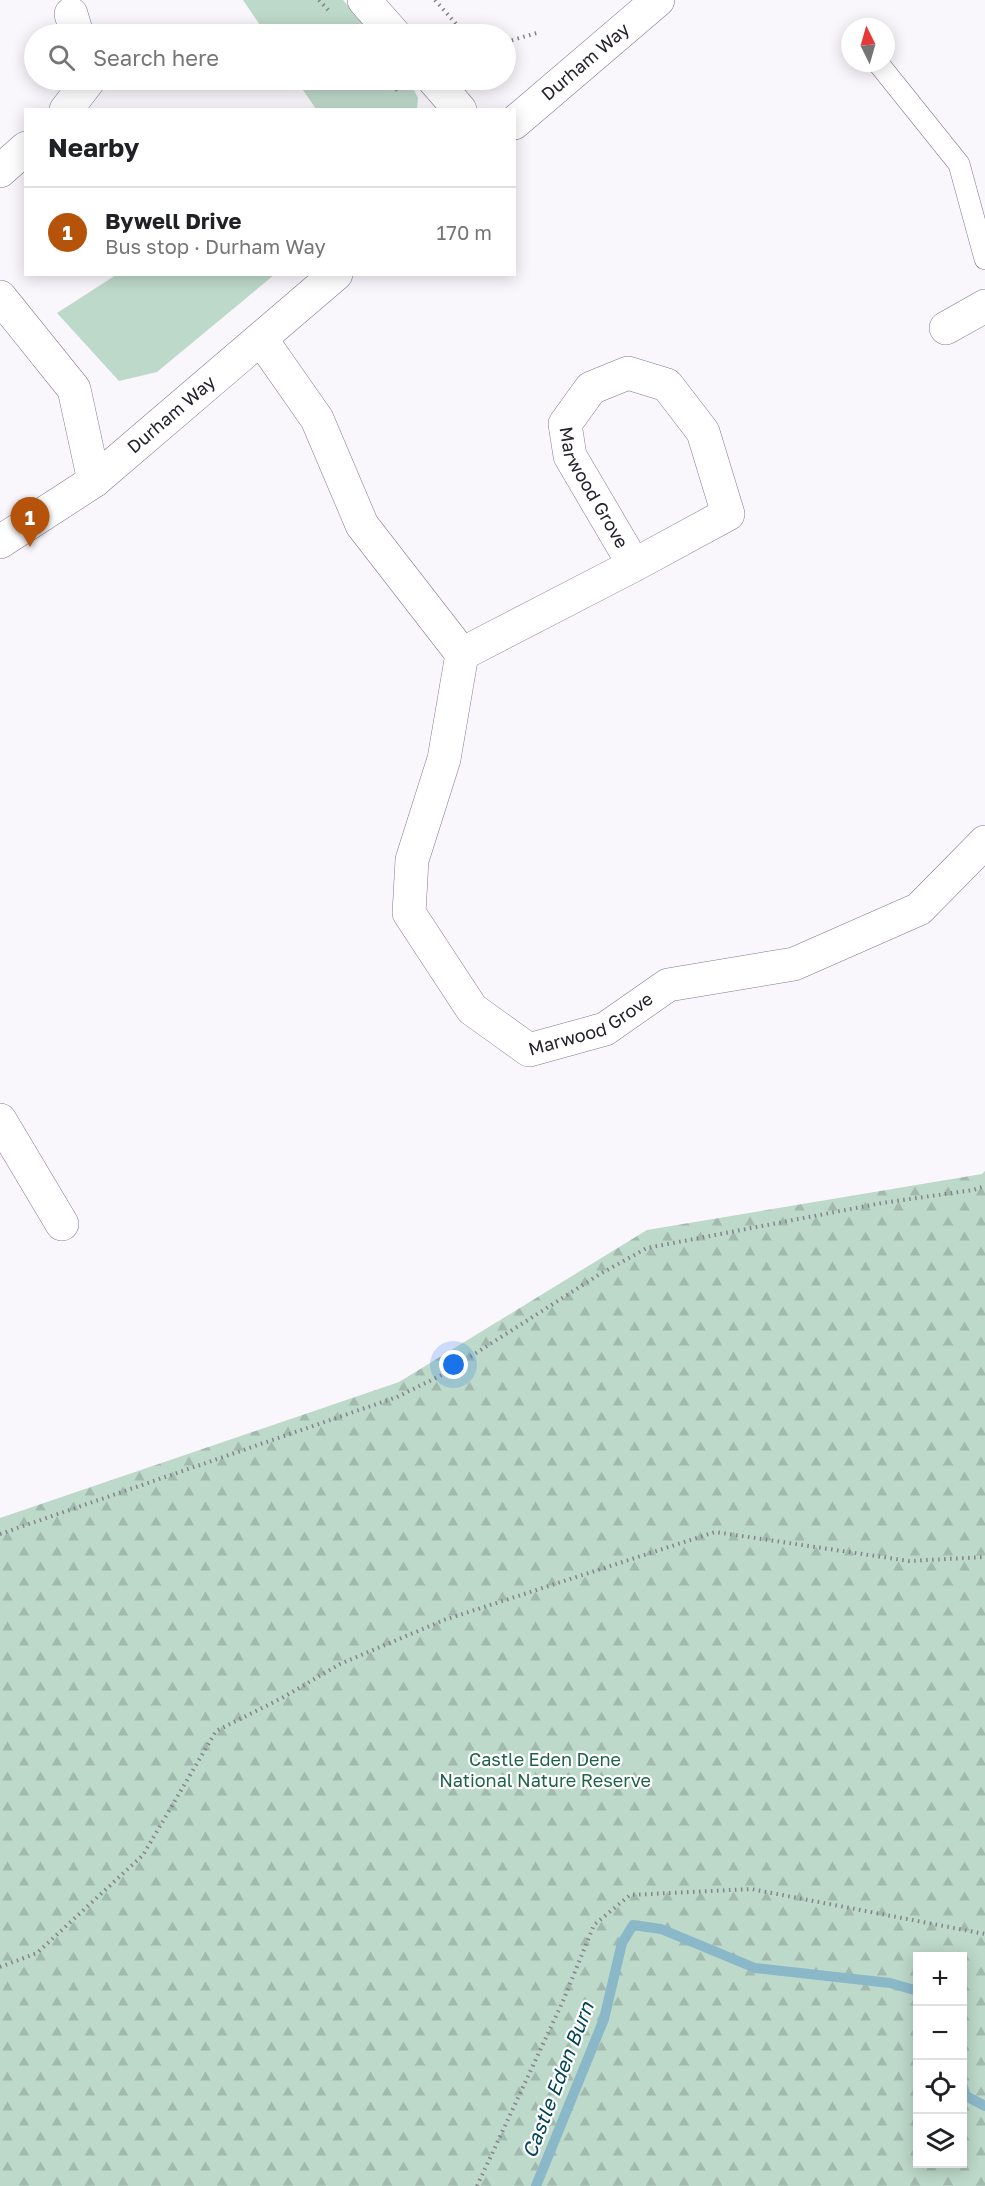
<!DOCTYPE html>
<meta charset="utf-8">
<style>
body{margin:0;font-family:"Golos Text",sans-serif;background:#f2f2f2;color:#202124}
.controls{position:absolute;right:18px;bottom:18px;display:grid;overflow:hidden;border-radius:0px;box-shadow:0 3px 15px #0003}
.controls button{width:54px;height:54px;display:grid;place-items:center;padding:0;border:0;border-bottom:2px solid #e0e0e0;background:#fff;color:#202124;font:30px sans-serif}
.compass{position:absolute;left:841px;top:18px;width:54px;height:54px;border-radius:50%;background:#fff;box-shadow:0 3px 15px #0003;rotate:355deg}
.you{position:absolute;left:454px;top:1365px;width:21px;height:21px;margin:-15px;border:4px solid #fff;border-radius:50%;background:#1a73e8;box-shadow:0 0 0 9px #1a73e833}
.badge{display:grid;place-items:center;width:39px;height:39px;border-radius:50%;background:#b45309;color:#fff;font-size:20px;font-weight:700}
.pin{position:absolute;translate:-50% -50px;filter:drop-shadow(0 2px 3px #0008)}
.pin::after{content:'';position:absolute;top:32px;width:21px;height:18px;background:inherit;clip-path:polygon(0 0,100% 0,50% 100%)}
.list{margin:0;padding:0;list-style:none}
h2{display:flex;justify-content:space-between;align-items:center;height:78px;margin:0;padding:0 24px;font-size:26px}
h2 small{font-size:20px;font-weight:400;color:#757577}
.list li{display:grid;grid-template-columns:39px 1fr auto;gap:18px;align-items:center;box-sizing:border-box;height:90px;padding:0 24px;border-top:2px solid #e0e0e0}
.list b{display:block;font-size:22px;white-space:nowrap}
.list p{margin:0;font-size:20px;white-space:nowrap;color:#757577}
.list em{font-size:20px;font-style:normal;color:#757577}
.icon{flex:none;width:33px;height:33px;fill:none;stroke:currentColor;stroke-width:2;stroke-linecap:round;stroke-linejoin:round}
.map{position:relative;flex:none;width:985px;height:2186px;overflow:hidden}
.search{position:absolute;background:#fff;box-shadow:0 3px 15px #0003;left:24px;top:24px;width:492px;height:66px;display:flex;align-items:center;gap:15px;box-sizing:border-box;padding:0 21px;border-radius:33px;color:#757577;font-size:22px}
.panel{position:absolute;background:#fff;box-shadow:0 3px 15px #0003;left:24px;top:108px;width:492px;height:168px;border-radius:0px}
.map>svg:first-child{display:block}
</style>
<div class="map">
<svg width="985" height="2186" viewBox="0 0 985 2186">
<defs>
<pattern id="forest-firs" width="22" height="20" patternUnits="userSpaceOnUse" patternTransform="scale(1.5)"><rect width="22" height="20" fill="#bdd9ca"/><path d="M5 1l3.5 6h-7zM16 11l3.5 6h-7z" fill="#a2baae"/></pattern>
</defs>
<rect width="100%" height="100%" fill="#f9f6fc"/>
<!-- green -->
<path fill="#bdd9ca" d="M 243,0 L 343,0 L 374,34 L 266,34 Z
M 296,80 L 409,80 L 418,98 L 417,109 L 316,109 Z
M 116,275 L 116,274 L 274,275 L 157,372 L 119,381 L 57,313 Z"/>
<!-- forest -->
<path fill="url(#forest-firs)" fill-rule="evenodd" d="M 985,1171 L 985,2186 L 0,2186 L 0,1518 L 399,1382 L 647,1230 L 982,1174 ZM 918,1956 L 962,1956 L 962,2164 L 918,2164 Z"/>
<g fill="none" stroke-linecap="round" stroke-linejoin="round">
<!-- stream -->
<path stroke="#8bb8c8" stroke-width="10" d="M 962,2084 L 966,2096 L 985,2106
M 536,2186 L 604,2019 L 622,1943 L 633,1925 L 661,1929 L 755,1968 L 890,1983 L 918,1991"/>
<!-- service casing -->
<g stroke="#867892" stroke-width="22">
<path id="service" d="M 878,63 L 959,164 L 985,259"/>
</g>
<!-- minor casing -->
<g stroke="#867892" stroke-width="34">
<g id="minor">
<path d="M 364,0 L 394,34"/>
<path d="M 71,14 L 77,34"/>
<path d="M 434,80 L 460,110"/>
<path d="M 66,110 L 89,80"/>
<path id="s1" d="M 514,123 L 658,0"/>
<path d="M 0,171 L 26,148"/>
<path d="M 0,297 L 74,389 L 94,481"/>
<path d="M 946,328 L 985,306"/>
<path id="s2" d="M 261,339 L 317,419 L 362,525 L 462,654 L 634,565 L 728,514 L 703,432 L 667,385 L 628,373 L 591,388 L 565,424 L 570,456 L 634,565"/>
<path id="s3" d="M 0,542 L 94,481 L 336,274"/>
<path id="s4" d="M 462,654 L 444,759 L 412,860 L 409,913 L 472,1009 L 529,1050 L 605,1029 L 668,985 L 794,964 L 919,909 L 985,842"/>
<path d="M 0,1120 L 62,1224"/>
</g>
</g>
<!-- path -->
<path stroke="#86828a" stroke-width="4" stroke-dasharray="1.5 4.5" stroke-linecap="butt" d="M 319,0 L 330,12
M 435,0 L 465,34
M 506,42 L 540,32
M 389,80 L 400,94
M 0,1534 L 397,1397 L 440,1376 L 600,1274 L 647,1248 L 882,1203 L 973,1190 L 985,1186
M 0,1967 L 37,1953 L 143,1855 L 216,1731 L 282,1698 L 340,1664 L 444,1620 L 715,1532 L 909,1561 L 985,1557
M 477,2186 L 563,2001 L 594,1925 L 630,1895 L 751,1889 L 985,1934"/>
<!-- service -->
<use href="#service" stroke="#fff" stroke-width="21"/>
<!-- minor -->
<use href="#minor" stroke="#fff" stroke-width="33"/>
</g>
<g text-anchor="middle" stroke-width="4.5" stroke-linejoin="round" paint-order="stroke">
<!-- street labels -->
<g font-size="18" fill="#26212b" stroke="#fff">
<text dy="6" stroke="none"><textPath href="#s1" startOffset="94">Durham Way</textPath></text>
<text dy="6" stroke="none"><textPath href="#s3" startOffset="214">Durham Way</textPath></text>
<text dy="6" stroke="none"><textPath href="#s2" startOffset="1017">Marwood Grove</textPath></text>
<text dy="6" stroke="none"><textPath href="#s4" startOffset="518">Marwood Grove</textPath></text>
</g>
<!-- park labels -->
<g font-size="18" fill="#1e6347" stroke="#fff">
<text x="545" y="1766">Castle Eden Dene<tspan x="545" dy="21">National Nature Reserve</tspan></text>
</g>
<!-- water labels -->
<g font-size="20" font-style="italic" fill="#004456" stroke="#fff">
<text transform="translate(558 2080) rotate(-69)" y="7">Castle Eden Burn</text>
</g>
</g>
</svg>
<div class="controls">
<button>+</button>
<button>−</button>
<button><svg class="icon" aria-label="locate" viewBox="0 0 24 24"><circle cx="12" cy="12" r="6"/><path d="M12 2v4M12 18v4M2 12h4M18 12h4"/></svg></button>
<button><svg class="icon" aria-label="layers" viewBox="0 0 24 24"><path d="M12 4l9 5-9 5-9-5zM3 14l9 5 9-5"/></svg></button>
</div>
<svg class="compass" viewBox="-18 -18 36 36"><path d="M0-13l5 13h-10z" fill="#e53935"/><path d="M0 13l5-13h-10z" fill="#757577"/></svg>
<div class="you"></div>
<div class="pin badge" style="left:30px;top:547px">1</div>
<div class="search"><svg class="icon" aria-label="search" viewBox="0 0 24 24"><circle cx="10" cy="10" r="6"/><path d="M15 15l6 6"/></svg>Search here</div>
<section class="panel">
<h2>Nearby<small></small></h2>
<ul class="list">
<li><span class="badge">1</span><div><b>Bywell Drive</b><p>Bus stop · Durham Way</p></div><em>170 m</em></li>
</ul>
</section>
</div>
